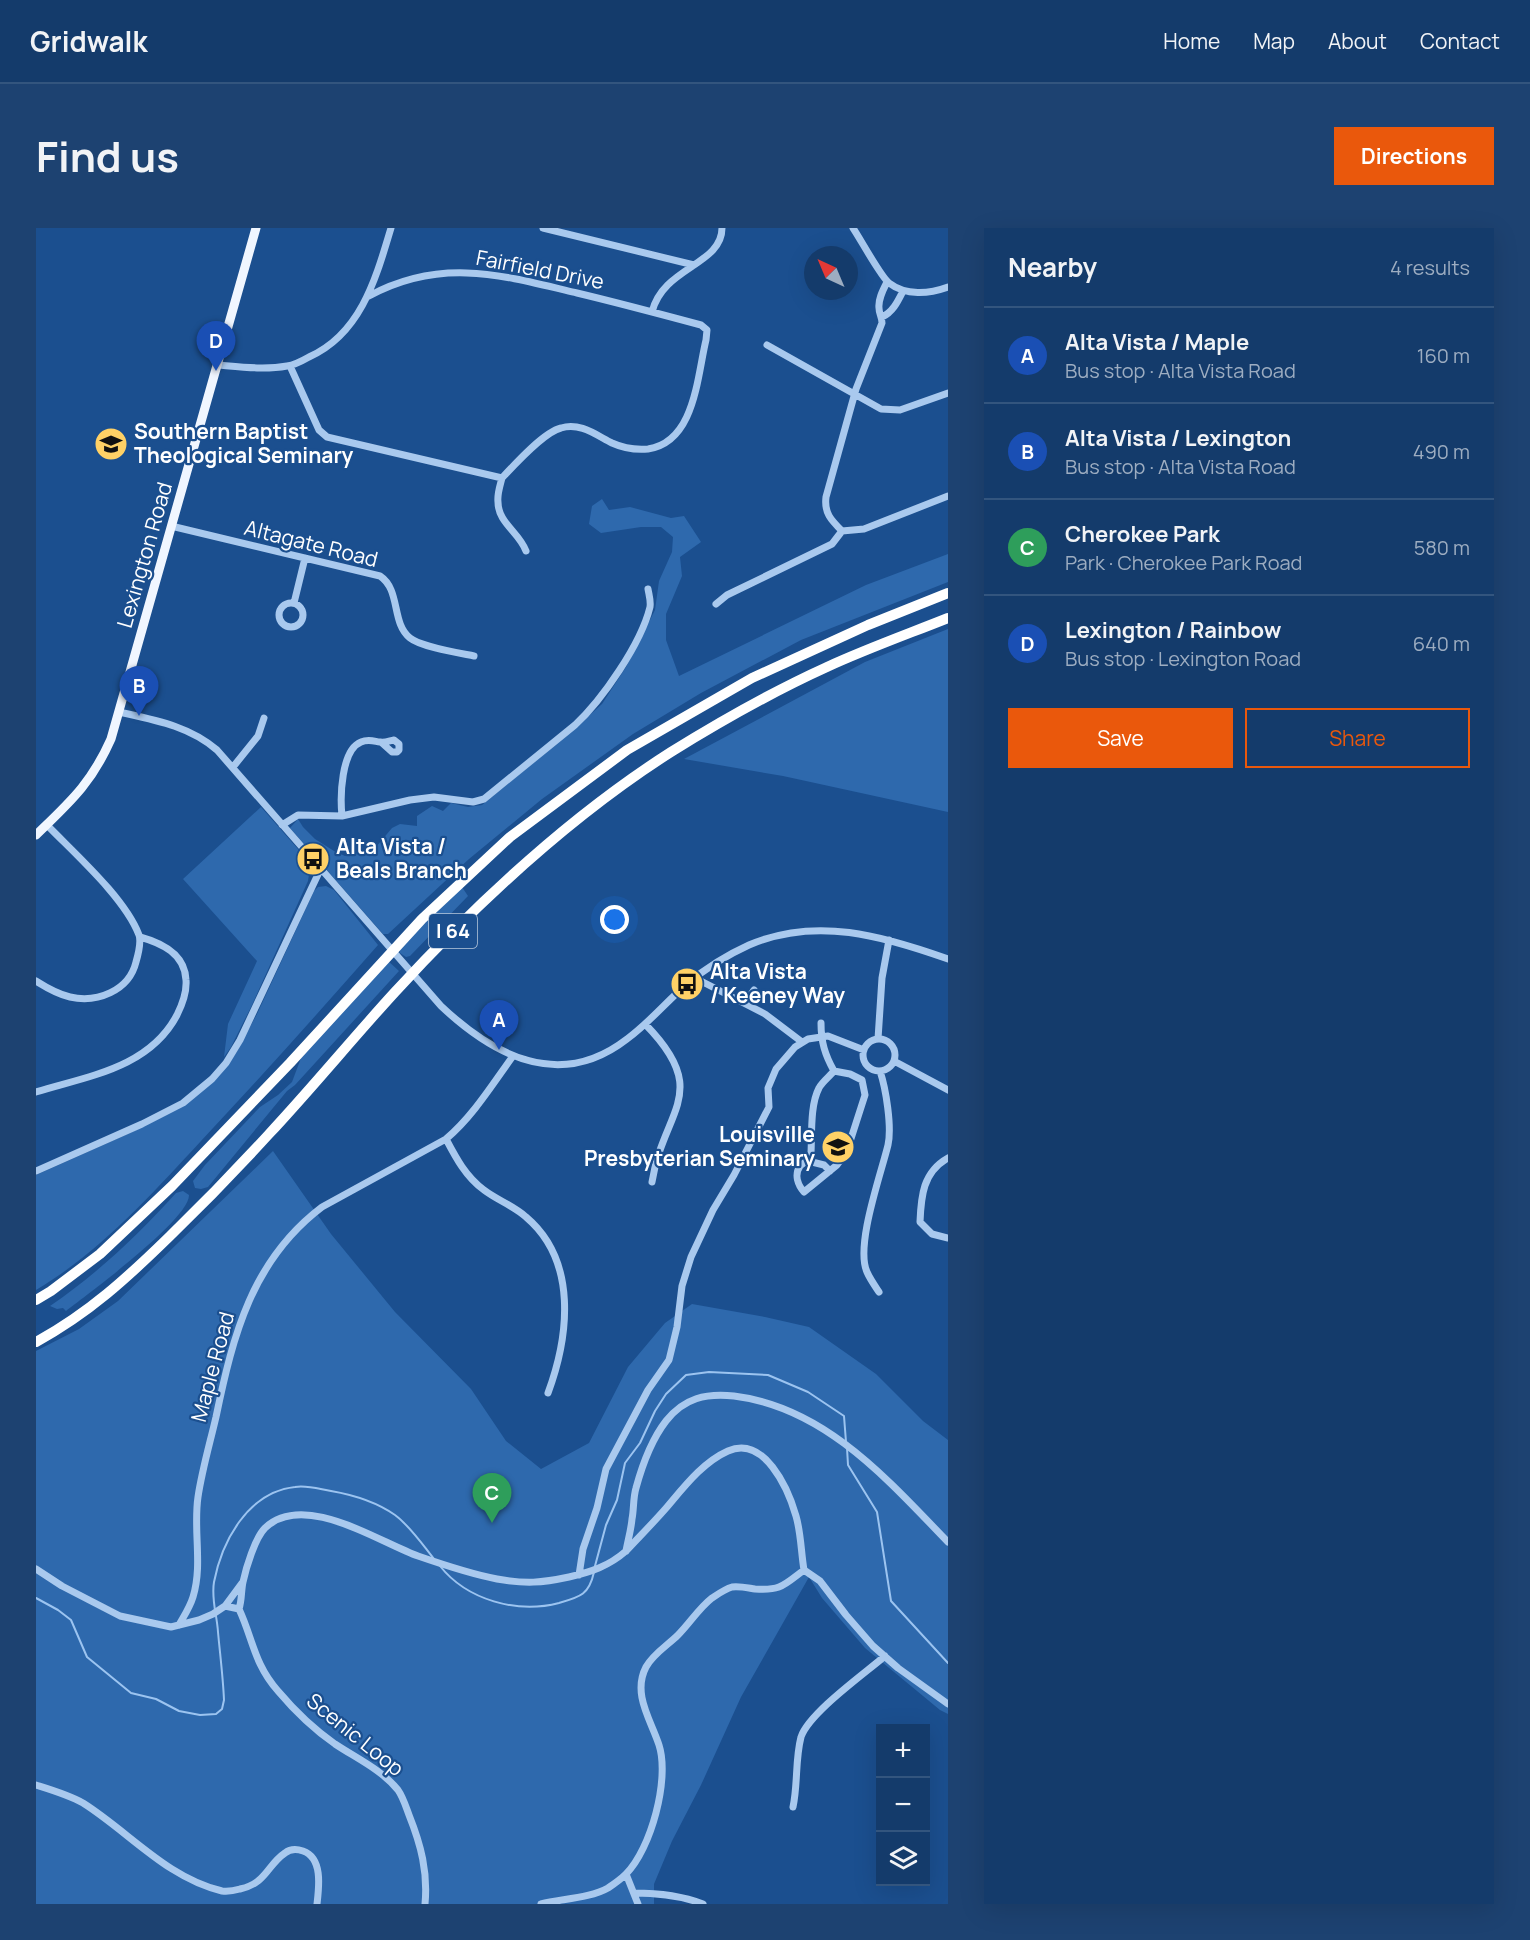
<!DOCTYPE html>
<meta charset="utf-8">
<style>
body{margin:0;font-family:Manrope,sans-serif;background:#1d4271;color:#f1f3f6}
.controls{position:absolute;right:18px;bottom:18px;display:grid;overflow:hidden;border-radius:0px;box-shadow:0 6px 24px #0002}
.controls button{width:54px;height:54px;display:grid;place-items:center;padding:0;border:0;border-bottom:2px solid #33557e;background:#143b6b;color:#f1f3f6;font:30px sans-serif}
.compass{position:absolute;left:768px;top:18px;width:54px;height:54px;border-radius:50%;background:#143b6b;box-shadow:0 6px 24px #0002;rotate:316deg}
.you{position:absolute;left:579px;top:692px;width:21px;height:21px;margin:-15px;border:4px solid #fff;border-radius:50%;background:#1a73e8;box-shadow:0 0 0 9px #1a73e833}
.badge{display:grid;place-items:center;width:39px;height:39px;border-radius:50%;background:#ea580c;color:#fff;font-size:20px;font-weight:700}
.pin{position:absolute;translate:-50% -50px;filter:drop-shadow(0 2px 3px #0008)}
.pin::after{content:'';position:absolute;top:32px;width:21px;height:18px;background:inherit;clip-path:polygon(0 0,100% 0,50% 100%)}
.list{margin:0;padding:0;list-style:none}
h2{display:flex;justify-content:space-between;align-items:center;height:78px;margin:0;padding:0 24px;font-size:26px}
h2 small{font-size:20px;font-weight:400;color:#9dadc1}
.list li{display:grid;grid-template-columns:39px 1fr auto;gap:18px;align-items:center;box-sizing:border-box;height:96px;padding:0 24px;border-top:2px solid #33557e}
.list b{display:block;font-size:22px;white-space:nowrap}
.list p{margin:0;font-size:20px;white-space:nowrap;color:#9dadc1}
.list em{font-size:20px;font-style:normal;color:#9dadc1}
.actions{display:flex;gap:12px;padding:18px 24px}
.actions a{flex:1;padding:14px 0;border:2px solid #ea580c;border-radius:0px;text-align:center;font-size:21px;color:#ea580c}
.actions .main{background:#ea580c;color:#fff}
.icon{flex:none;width:33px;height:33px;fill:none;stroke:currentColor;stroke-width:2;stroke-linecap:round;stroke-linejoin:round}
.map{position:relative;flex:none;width:912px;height:1676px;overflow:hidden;border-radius:0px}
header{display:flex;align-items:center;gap:36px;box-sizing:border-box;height:84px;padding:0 30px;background:#143b6b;border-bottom:2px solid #33557e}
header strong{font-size:28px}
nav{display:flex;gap:33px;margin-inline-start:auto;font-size:21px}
.intro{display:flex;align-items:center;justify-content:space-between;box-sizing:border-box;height:144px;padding:0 36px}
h1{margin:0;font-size:42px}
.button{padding:15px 27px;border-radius:0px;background:#ea580c;color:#fff;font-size:21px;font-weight:700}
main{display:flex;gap:36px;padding:0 36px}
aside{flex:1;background:#143b6b;border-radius:0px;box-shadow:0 6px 24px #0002}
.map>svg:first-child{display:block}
</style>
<header>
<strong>Gridwalk</strong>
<nav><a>Home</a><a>Map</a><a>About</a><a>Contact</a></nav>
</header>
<div class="intro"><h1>Find us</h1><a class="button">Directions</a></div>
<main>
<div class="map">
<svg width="912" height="1676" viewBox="0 0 912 1676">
<rect width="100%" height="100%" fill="#1b4f8f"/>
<!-- green -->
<path fill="#2e69ad" d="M 566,271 L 573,282 L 594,279 L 635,290 L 648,288 L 665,314 L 644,329 L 646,348 L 630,386 L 630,412 L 643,448 L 830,357 L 912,326 L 912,354 L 765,412 L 665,465 L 597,506 L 506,571 L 433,631 L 352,706 L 347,706 L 254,600 L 262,591 L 267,599 L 279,611 L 298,623 L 309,628 L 340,619 L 356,600 L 364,596 L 381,598 L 381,588 L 396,578 L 407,583 L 415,575 L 432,579 L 446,577 L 529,509 L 566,476 L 590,439 L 619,382 L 623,353 L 636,324 L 637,309 L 625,299 L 605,299 L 565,305 L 553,296 L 556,278 Z
M 912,401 L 912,584 L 747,548 L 648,531 L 829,434 Z
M 225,579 L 269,629 L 274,640 L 272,653 L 216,777 L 195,819 L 188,829 L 192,796 L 221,733 L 147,651 Z
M 290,658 L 298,662 L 342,717 C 284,783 225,849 165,913 C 115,967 64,1024 0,1062 L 0,947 L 94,905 L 149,877 L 184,847 L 200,825 L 221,786 L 278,663 L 282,659 Z
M 426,659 L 432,668 L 374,728 L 370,729 L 364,725 L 363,721 Z
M 351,732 L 363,743 L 259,857 L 251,863 L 172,959 L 165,961 L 159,960 L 157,953 L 169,937 L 224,879 L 242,867 L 256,854 L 265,830 Z
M 237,923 L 295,1006 L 359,1084 L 435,1161 L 470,1213 L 505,1241 L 553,1215 L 592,1139 L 629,1095 L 656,1076 L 729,1089 L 773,1099 L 840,1146 L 887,1193 L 912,1212 L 912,1486 L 904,1482 L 829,1420 L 786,1370 L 773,1349 L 705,1469 L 665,1557 L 636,1613 L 618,1656 L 618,1676 L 0,1676 L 0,1123 L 43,1101 L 82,1073 Z
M 147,963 L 153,967 C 154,991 52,1066 30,1083 L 27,1080 L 21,1081 L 14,1078 C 61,1046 102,1007 140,965 Z"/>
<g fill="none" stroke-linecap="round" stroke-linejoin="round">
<!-- stream -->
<path stroke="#9cc4f0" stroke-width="2" d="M 811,1220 L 812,1237 L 841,1284 L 855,1373 L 912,1435
M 404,1338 C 431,1372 481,1386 523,1375 C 544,1369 553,1367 558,1344
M 559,1338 L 570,1297 L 581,1272 L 589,1235 L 604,1215 L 619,1183 L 630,1166 L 650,1147 L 673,1144 L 732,1147 L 772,1164 L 808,1188 L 810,1214
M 0,1370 L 22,1382 L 35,1392 L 51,1429 L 95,1465 L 120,1471 L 143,1483 L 164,1487 L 180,1486 L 186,1481 L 188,1472 C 187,1449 184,1426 182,1404 C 181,1387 175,1371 178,1354 C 186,1313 212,1264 259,1259 C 271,1257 283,1261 295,1263 C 318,1267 339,1273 359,1287 C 374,1298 386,1316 398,1331"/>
<!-- minor -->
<path stroke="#a9c9ee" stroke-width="7" d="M 507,0 L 658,37
M 817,0 C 825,12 845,49 853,55 C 870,68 893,66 912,59
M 616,84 C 627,39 686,37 686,0
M 846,89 C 857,84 862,73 867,63
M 731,117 L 845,181 L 864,182 L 912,165
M 182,137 C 205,139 229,142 251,138 C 259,137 266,133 273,129 C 325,106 340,50 355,0
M 254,138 L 283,202 L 291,209 L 466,250 C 479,236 508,204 525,200 C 544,194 560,207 576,215 C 587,220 600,222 612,221 C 659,214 661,149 670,112 L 671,102 L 665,97 C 624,86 583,75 541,65 C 466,47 405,29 333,68
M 466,250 C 464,258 461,266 462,274 C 462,295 483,304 490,323
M 135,298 L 344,348 C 365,362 355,395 374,410 C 385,419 423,425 438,428
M 806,303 C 795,292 788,285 790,269 L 820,161 L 846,95 C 846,89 843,86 843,80 C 842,71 847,62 851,54
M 806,303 L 828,301 L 912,268
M243 387a12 12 0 1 1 24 0a12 12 0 1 1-24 0Z
M 258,375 L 269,330
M 680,376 L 691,367 L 796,316 L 806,303
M 83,484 C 119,492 153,498 181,522 L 405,778 C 458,828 524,863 591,811 C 613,795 631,773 651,756 C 670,740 691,727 713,717 C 780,688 847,708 912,731
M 197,539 L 222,508 L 228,490
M 306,588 C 304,569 305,522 325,514 C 332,511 337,513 344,514 C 348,515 353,513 358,512 L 363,516 L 363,522 L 361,524 L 356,524 L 346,515
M 246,597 L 262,587 L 306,588 L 374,572 L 398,569 L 437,574 L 448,571 L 539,497 C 566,472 605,416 614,379 C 615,373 613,367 612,361
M 659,750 L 729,786 L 766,814
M 0,753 C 11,760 21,766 34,769 C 61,775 93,763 100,734 C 102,727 105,713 103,707 C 89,670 39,626 11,597
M 709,775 L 718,762
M 785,795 C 785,814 789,827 798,843
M 609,796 C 677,865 627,882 616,954
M827 827a16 16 0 1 1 32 0a16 16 0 1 1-32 0Z
M 842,811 L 846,750 L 853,712
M 858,833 L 912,862
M 798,843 L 814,846 L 826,852 L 829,867 L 811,923 L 801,937 L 768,964 C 762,957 758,947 764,938 C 769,933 774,934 775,925 C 776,906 774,877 783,860 C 786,854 794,848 798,843 Z
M 0,864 C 52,848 113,840 141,787 C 146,777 151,765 150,752 C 149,726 126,715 104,709
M 410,911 C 420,930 430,949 448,962 C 461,972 478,978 490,989 C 542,1033 533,1108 512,1165
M 912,930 C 887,944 885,968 884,994 L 896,1006 L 912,1010
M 772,933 L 788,937 L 794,943
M 0,943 L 106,896 L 147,875 L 176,851 L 190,835 L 204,812 L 285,640
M 843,1064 C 839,1058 834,1051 831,1044 C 819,1018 845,946 852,917 C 856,899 850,861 844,843
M 590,1323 C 592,1312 595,1302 596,1291 C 598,1281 597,1270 600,1260 C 606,1238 616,1211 630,1193 C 648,1170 670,1165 698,1168 C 789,1179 852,1252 912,1314
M 0,1341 L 26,1358 L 84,1388 L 135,1399 L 163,1392 L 177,1386 L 189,1378 L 206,1355
M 768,1342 L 784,1353 L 810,1387 L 837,1418 L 862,1440 L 912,1476
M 543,1347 L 547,1321 L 561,1280 L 570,1241 L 612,1162 L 633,1132 L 641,1099 L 646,1058 L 655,1029 L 677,982 L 698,947 L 733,879 L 732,860 L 740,841 L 759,819 L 772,811 L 792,808 L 828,822
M 189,1378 L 203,1381 C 217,1411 218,1436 242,1463 C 258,1482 279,1502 299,1516 C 320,1530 346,1542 362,1562 C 367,1569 370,1579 373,1587 C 385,1617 392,1644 389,1676
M 203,1381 C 206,1372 205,1363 207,1354 C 210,1340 219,1310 229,1300 C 268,1263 343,1314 382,1328 C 408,1337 435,1346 461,1351 C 490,1356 505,1355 533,1349 C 555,1344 573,1338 590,1323 C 604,1308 618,1294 631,1279 C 648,1259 667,1234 692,1223 C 728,1207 752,1260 760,1288 C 765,1305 765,1324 768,1342 C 748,1357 745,1363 719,1361 C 712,1360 704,1358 696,1359 C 689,1361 682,1366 676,1370 C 663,1380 654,1395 642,1407 C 632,1417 617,1426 610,1439 C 596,1466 615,1492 623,1517 C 634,1551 615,1621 590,1646 C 585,1651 578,1656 572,1660 C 555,1670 525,1671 505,1676
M 143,1397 C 148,1388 154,1379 157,1369 C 167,1337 157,1302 162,1269 C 166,1242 174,1215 180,1189 C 197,1107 216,1032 286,979 L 410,911 C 437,888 456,857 477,828
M 0,1557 C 16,1562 33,1567 47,1575 C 93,1604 131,1650 186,1663 C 193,1664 197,1663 204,1661 C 231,1655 231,1637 249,1625 C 254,1621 261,1621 267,1623 C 287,1630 283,1659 281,1676
M 757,1579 C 762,1556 759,1532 765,1509 C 773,1485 828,1446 849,1428
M 590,1646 L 602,1676
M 598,1665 C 622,1665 644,1667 667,1676"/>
<!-- major -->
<path stroke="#f0f6ff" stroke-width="9" d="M 0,607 C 34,574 55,556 75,511 L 220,0"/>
<!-- highway -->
<path stroke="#fff" stroke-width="10" d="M 0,1072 L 15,1063 L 64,1026 L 136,958 L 254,835 L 386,691 L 474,609 L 591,522 L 716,450 L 832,397 L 912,365
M 0,1114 C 53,1085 91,1050 134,1008 C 168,975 201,941 233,906 C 276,860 316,811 359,764 C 440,676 533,589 635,524 C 685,493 738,463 791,439 C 830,421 872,406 912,390"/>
</g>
<!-- icons -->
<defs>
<g id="university-disc" transform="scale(1.725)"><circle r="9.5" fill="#ffd166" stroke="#1b4f8f"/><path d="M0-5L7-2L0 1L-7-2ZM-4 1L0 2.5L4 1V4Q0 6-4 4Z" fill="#111"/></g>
<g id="bus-disc" transform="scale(1.725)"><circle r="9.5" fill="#ffd166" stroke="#1b4f8f"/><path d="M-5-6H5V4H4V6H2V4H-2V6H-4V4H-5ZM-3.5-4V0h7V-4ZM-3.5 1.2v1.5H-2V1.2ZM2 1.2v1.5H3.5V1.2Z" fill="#111"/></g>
</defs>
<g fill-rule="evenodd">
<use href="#university-disc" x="75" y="216"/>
<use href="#bus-disc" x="277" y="631"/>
<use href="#bus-disc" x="651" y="756"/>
<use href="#university-disc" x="802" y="919"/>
</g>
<g text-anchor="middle" stroke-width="4.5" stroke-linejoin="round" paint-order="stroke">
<!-- shield labels -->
<rect fill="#1b4f8f" stroke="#bbcadd" stroke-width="1.5" x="393" y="686" width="48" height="34" rx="4.5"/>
<g font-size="20" font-weight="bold" fill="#fff">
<text x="417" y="710">I 64</text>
</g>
<!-- street labels -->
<g font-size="21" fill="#fff" stroke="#1b4f8f">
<text transform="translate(504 42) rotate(11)" y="7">Fairfield Drive</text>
<text transform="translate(275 316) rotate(14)" y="7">Altagate Road</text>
<text transform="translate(109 327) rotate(-74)" y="7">Lexington Road</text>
<text transform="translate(177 1139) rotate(-75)" y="7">Maple Road</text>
<text transform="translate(319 1507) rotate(39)" y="7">Scenic Loop</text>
</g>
<!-- poi labels -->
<g font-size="21" font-weight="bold" fill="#fff" stroke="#1b4f8f" text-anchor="start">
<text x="98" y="211">Southern Baptist<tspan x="98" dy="24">Theological Seminary</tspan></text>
<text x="300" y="626">Alta Vista /<tspan x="300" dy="24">Beals Branch</tspan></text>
<text x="674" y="751">Alta Vista<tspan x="674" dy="24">/ Keeney Way</tspan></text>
<text x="779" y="914" text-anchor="end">Louisville<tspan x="779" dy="24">Presbyterian Seminary</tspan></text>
</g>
</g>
</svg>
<div class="controls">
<button>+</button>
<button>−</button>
<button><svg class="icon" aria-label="layers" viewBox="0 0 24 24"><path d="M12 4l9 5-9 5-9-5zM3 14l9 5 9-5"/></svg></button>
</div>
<svg class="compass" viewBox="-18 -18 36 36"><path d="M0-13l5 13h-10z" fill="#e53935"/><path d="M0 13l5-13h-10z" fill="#9dadc1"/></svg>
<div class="you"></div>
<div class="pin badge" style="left:463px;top:822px;background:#1a4fb4">A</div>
<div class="pin badge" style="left:103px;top:488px;background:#1a4fb4">B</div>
<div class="pin badge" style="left:456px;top:1295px;background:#2e9e5b">C</div>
<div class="pin badge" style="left:180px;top:143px;background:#1a4fb4">D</div>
</div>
<aside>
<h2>Nearby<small>4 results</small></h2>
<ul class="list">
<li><span class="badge" style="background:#1a4fb4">A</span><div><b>Alta Vista / Maple</b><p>Bus stop · Alta Vista Road</p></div><em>160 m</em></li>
<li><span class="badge" style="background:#1a4fb4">B</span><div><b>Alta Vista / Lexington</b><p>Bus stop · Alta Vista Road</p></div><em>490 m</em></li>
<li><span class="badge" style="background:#2e9e5b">C</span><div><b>Cherokee Park</b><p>Park · Cherokee Park Road</p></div><em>580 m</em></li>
<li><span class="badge" style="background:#1a4fb4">D</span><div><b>Lexington / Rainbow</b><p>Bus stop · Lexington Road</p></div><em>640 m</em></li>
</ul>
<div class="actions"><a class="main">Save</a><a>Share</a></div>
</aside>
</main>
